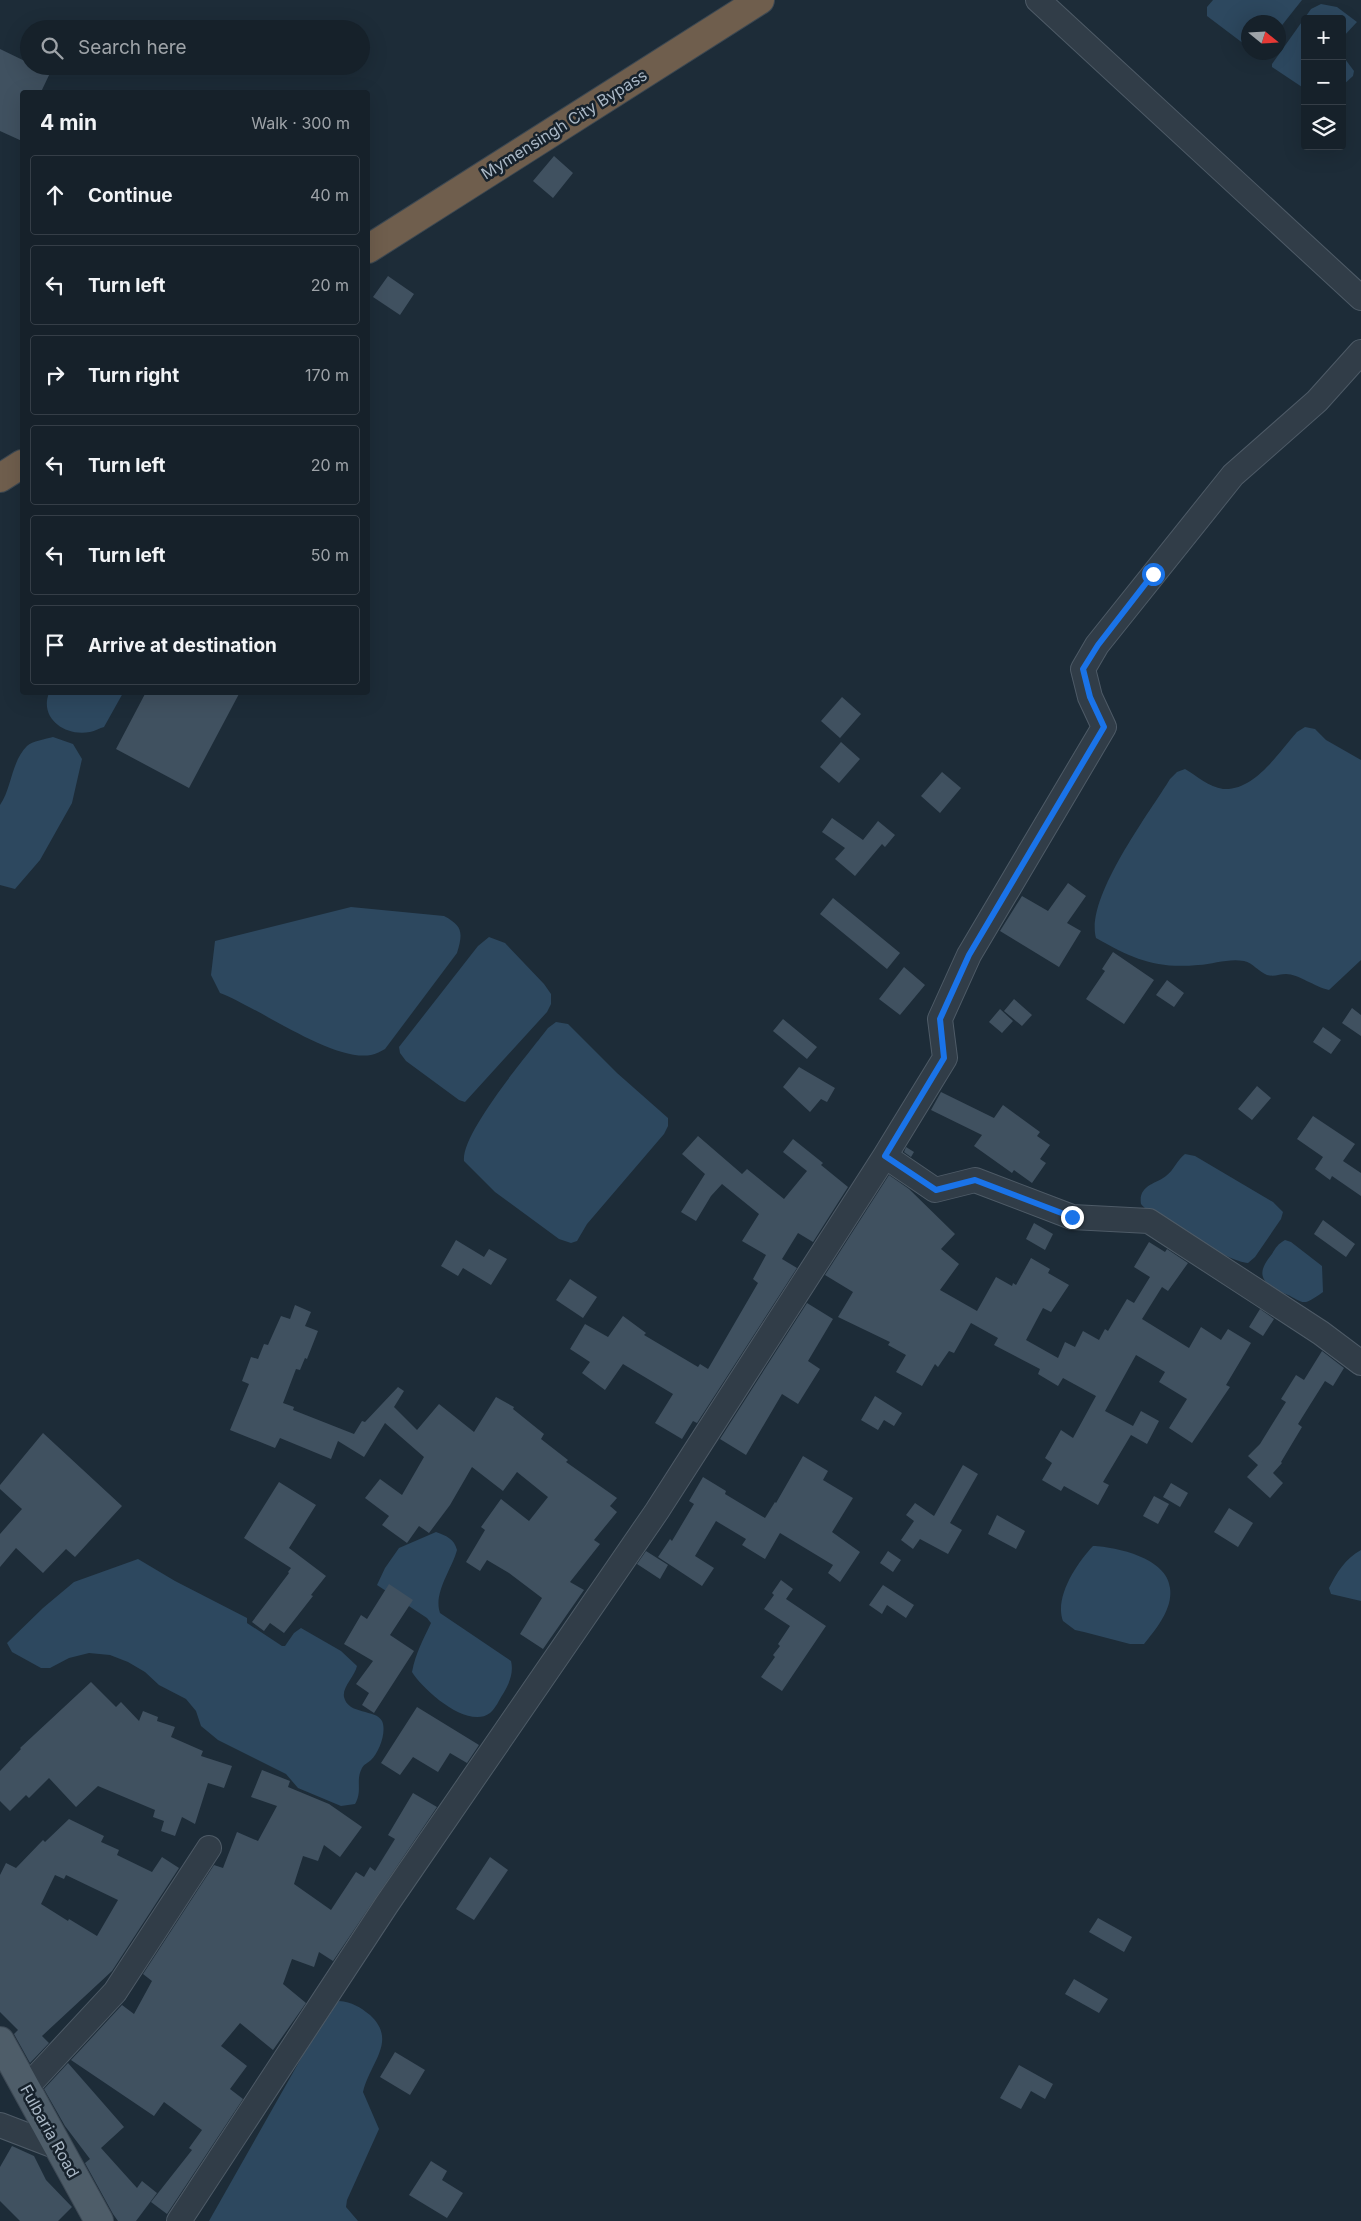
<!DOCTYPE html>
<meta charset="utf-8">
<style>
body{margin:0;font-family:Inter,sans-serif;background:#1f2932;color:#f1f3f6}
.controls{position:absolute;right:15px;top:15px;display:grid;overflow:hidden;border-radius:5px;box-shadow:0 5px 20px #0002}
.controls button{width:45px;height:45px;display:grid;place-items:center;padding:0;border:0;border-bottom:1px solid #353e47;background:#16212a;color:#f1f3f6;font:25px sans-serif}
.compass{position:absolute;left:1241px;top:15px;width:45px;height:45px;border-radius:50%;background:#16212a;box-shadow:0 5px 20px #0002;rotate:108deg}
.stop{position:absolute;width:15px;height:15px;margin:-11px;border:4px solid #1a73e8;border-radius:50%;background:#fff}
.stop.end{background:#1a73e8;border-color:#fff;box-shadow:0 1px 5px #0008}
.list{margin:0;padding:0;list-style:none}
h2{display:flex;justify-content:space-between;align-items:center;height:65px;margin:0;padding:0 20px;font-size:21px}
h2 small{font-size:16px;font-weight:400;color:#9ea3a8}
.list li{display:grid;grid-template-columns:32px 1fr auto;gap:15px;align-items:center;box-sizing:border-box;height:80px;margin:0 10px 10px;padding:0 10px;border:1px solid #353e47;border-radius:5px}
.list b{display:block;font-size:19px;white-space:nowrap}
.list em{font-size:16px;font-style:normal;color:#9ea3a8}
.icon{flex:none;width:28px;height:28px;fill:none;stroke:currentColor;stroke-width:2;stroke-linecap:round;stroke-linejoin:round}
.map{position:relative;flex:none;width:1361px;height:2221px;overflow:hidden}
.search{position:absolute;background:#16212a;box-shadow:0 5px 20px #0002;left:20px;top:20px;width:350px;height:55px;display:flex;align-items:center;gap:12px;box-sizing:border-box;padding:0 18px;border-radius:28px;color:#9ea3a8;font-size:19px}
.panel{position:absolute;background:#16212a;box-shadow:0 5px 20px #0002;left:20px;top:90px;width:350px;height:605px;border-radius:5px}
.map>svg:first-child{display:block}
</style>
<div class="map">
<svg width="1361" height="2221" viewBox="0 0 1361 2221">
<rect width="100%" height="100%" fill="#1d2c38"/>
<!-- water -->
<path fill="#2d485f" d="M 1213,0 L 1302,0 L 1279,29 L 1278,22 L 1248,22 L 1248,47 L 1207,16 L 1207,7 Z
M 1321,4 L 1337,7 L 1357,22 L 1342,38 L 1342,19 L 1305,19 L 1305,89 L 1272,67 L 1272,64 L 1311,9 Z
M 1342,55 L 1354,71 L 1353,76 L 1342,86 Z
M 49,693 L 49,692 L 123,693 L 104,727 C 100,728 95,731 90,732 C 65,737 39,718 49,693 Z
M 1305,727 L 1315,729 L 1326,740 L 1361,760 L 1361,960 L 1329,990 C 1315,987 1298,974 1286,974 C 1280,974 1274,977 1267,975 C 1259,972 1253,963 1244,961 C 1229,958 1214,964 1198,965 C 1156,969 1133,959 1096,938 C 1085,898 1148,815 1170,779 L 1177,772 L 1185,769 C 1197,776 1209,787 1223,789 C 1255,791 1278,753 1297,732 Z
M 53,737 L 73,744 L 82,759 L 72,803 L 40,860 L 15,889 L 0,885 L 0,805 C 12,788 11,762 27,746 C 32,741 46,739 53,737 Z
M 351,907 L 444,916 C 463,926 463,933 457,953 L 385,1049 C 381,1051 376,1054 371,1055 C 333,1062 259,1008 220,993 L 211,975 L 215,941 Z
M 489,937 L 505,943 L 544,984 L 551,994 L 551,1004 L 547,1012 L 465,1102 L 459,1100 L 406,1061 L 400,1053 L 399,1047 L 478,946 Z
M 556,1022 L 568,1024 L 617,1073 L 668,1118 L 668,1126 L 664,1134 L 587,1224 L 577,1241 L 571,1243 L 559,1239 L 495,1192 L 464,1161 C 461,1133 529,1053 548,1028 Z
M 1185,1154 L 1195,1156 L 1273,1202 L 1283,1212 L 1281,1219 L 1255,1257 L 1248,1263 C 1230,1262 1152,1218 1141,1204 C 1138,1185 1156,1184 1166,1176 C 1174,1170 1177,1160 1185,1154 Z
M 1285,1240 L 1291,1242 L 1322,1266 L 1323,1292 C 1319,1295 1310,1301 1306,1302 C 1300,1303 1293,1297 1288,1295 C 1264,1284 1253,1277 1272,1254 C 1276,1247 1278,1244 1285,1240 Z
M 436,1532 C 447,1536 454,1539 457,1550 C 452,1569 433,1593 440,1613 L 511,1661 C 514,1673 509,1684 503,1694 C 499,1700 496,1708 490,1713 C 468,1730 423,1690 412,1672 C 416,1652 423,1640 431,1623 L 427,1618 L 377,1585 L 385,1568 L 399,1548 Z
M 1093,1546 C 1117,1547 1167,1558 1170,1588 C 1173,1609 1156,1629 1144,1644 L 1130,1644 L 1084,1632 L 1075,1630 L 1063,1621 C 1054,1597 1077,1563 1093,1546 Z
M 1361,1550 L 1361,1601 L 1331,1594 L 1329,1588 C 1337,1572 1345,1559 1361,1550 Z
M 138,1559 L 175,1581 L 247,1618 L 247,1623 L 282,1646 L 285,1646 L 294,1633 L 301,1628 L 341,1651 L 357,1666 C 355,1676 342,1687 344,1697 C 348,1715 376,1709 382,1721 C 387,1732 379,1752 371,1760 C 368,1763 364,1764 362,1768 C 355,1781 363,1790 355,1804 L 341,1806 L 298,1788 L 286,1774 L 218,1740 L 201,1726 L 196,1711 L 186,1699 L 159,1685 L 145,1672 L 128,1662 L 110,1655 L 89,1653 L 69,1658 L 50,1668 L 41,1668 L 12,1652 L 7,1643 L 43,1608 L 74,1582 Z
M 339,2001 C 352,2002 360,2007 370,2015 C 398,2041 370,2062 363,2092 L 379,2129 L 347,2200 L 346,2207 L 358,2221 L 209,2221 L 329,2009 Z"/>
<!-- building -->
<path fill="#405160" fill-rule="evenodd" d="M 0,49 L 29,63 L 29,66 L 36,66 L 50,73 L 41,92 L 22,92 L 22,141 L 0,131 Z
M 554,156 L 573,173 L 553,198 L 533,181 Z
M 388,276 L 414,294 L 400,315 L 373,297 Z
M 146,692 L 240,692 L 189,788 L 116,749 Z
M 842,697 L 861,714 L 840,738 L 821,721 Z
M 841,742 L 860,759 L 839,783 L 820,767 Z
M 942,772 L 961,788 L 940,813 L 921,796 Z
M 832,818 L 863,840 L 878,821 L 895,835 L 885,847 L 882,844 L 855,876 L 835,859 L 845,848 L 822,832 Z
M 1068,883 L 1086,896 L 1067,923 L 1081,931 L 1059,967 L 1000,931 L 1022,896 L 1048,911 Z
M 833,898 L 900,953 L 887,969 L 820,914 Z
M 1113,952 L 1154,980 L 1124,1024 L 1086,999 L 1105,971 L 1102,969 Z
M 904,967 L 925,985 L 900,1015 L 879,999 Z
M 1167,980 L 1184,993 L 1174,1007 L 1156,995 Z
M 1014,999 L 1032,1015 L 1022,1026 L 1004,1011 Z
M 1352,1008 L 1361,1015 L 1361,1036 L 1342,1023 Z
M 1000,1009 L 1013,1021 L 1002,1033 L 989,1022 Z
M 783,1019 L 817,1047 L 807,1059 L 773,1031 Z
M 1323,1027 L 1341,1040 L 1331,1054 L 1313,1042 Z
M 799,1067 L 835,1088 L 827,1102 L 821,1099 L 810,1112 L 783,1087 Z
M 1257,1086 L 1271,1098 L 1252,1120 L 1238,1109 Z
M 941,1092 L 994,1118 L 1003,1105 L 1040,1132 L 1037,1136 L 1050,1145 L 1040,1159 L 1046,1163 L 1032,1183 L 1014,1170 L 1012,1173 L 974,1146 L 982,1135 L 931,1110 Z
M 1313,1116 L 1355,1144 L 1343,1161 L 1361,1173 L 1361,1196 L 1332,1176 L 1330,1180 L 1315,1169 L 1323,1157 L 1297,1139 Z
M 698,1136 L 742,1174 L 747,1169 L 784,1199 L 807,1171 L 783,1152 L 793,1139 L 823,1163 L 821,1165 L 848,1187 L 813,1242 L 798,1233 L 782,1259 L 797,1268 L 697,1423 L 693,1421 L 682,1439 L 655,1423 L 673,1394 L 623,1364 L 605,1390 L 582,1373 L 590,1362 L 570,1349 L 585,1324 L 608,1337 L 623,1316 L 646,1333 L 644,1335 L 698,1367 L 700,1364 L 708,1369 L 758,1283 L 753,1279 L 766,1255 L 742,1241 L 759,1214 L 722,1184 L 711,1196 L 696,1221 L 681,1212 L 705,1174 L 682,1154 Z
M 906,1147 L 914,1152 L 911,1157 L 904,1152 Z
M 889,1175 L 909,1189 L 955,1234 L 941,1249 L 959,1264 L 940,1290 L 977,1311 L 996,1277 L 1012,1286 L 1013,1283 L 1016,1285 L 1031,1258 L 1050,1269 L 1048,1273 L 1069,1285 L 1051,1312 L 1043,1308 L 1026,1340 L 1058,1358 L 1065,1342 L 1075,1347 L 1083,1331 L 1099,1340 L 1105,1329 L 1108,1331 L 1127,1299 L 1134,1303 L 1150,1277 L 1134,1267 L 1149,1242 L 1165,1252 L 1167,1249 L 1188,1263 L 1168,1291 L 1162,1287 L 1142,1319 L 1189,1348 L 1201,1327 L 1221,1340 L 1228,1329 L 1251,1343 L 1226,1385 L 1230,1387 L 1192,1443 L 1169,1428 L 1187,1399 L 1159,1382 L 1165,1372 L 1136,1355 L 1105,1411 L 1133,1426 L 1141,1411 L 1159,1421 L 1147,1444 L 1131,1435 L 1103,1482 L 1109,1485 L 1098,1505 L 1064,1486 L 1061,1491 L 1042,1480 L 1052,1463 L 1045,1458 L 1061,1430 L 1073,1438 L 1096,1396 L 1063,1378 L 1058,1386 L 1038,1374 L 1040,1369 L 994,1345 L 998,1338 L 971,1323 L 954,1353 L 949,1351 L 938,1367 L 935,1364 L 922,1386 L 896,1372 L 906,1355 L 888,1345 L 890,1342 L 838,1317 L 853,1292 L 825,1275 Z
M 1323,1220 L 1355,1244 L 1346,1257 L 1314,1234 Z
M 1034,1223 L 1053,1234 L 1045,1250 L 1026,1239 Z
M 456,1240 L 484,1257 L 489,1249 L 507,1259 L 491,1285 L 463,1268 L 458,1276 L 441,1266 Z
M 570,1279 L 597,1297 L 583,1318 L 556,1300 Z
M 807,1303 L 833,1319 L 808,1361 L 820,1369 L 798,1404 L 782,1394 L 746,1455 L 720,1439 Z
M 295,1305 L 311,1312 L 305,1326 L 318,1331 L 307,1359 L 305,1358 L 300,1370 L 296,1369 L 283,1403 L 294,1407 L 293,1410 L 354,1434 L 362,1421 L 365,1422 L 398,1387 L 404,1391 L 394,1407 L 417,1430 L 439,1404 L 474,1432 L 496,1397 L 514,1407 L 513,1409 L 544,1434 L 541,1439 L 568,1460 L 566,1462 L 617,1498 L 610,1506 L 617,1512 L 594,1540 L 600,1544 L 570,1582 L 584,1590 L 543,1649 L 520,1634 L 542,1598 L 509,1573 L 487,1560 L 480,1571 L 466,1562 L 485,1530 L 481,1527 L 501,1499 L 529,1521 L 548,1497 L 517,1472 L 503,1491 L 472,1467 L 450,1505 L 429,1533 L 419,1526 L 407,1543 L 382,1525 L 389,1516 L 365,1498 L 380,1479 L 402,1495 L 424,1457 L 385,1423 L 364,1457 L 338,1441 L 331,1459 L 280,1438 L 275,1448 L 230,1430 L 249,1384 L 242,1381 L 251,1357 L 258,1359 L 264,1344 L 268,1345 L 281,1316 L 290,1319 Z
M 1260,1309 L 1274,1319 L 1263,1336 L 1249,1327 Z
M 1322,1351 L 1344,1368 L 1333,1386 L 1325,1381 L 1298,1424 L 1302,1427 L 1281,1462 L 1282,1463 L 1273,1473 L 1283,1483 L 1270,1498 L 1247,1477 L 1258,1465 L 1248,1456 L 1260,1444 L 1286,1402 L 1281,1399 L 1296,1375 L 1304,1380 Z
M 875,1396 L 902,1413 L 894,1426 L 884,1420 L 878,1430 L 861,1420 Z
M 43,1433 L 122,1506 L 75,1557 L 66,1549 L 43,1573 L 16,1548 L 0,1567 L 0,1534 L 22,1509 L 0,1489 L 0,1485 Z
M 803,1456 L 828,1471 L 823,1480 L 853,1498 L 832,1532 L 860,1552 L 840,1582 L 828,1573 L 833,1565 L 780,1533 L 765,1559 L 742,1545 L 746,1539 L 716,1521 L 695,1556 L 714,1568 L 702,1586 L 658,1557 L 670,1539 L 672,1541 L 694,1504 L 689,1501 L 703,1477 L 726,1491 L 725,1494 L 765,1518 L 775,1502 L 776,1503 Z
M 963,1465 L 978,1474 L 950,1523 L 962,1530 L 948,1554 L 920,1539 L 913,1549 L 901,1540 L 914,1521 L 906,1515 L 915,1503 L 934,1516 Z
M 279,1482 L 316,1505 L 289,1548 L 326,1576 L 311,1595 L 313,1596 L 284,1633 L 270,1623 L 264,1631 L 252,1622 L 289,1573 L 288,1572 L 291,1568 L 244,1538 Z
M 1171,1483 L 1188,1493 L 1180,1507 L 1163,1497 Z
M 1154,1496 L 1169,1504 L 1158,1524 L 1143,1516 Z
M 1229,1508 L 1253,1523 L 1238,1547 L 1214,1532 Z
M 997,1515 L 1025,1531 L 1016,1549 L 988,1534 Z
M 646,1551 L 668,1565 L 660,1579 L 637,1564 Z
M 888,1551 L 901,1560 L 893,1572 L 880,1563 Z
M 781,1580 L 793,1589 L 786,1599 L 826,1626 L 782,1691 L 761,1677 L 775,1657 L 773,1655 L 780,1646 L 778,1644 L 790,1626 L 764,1609 L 774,1595 L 772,1593 Z
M 389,1584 L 413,1600 L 390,1635 L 414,1651 L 374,1713 L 362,1705 L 369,1693 L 356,1684 L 373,1661 L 344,1644 L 361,1615 L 367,1619 Z
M 883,1585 L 914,1605 L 906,1618 L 887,1605 L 882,1614 L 869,1605 Z
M 91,1682 L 116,1707 L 121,1702 L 139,1721 L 143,1711 L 158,1717 L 157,1721 L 175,1727 L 171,1737 L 203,1751 L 201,1756 L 232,1766 L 224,1788 L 208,1783 L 195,1824 L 182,1817 L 175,1836 L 161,1831 L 164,1821 L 153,1817 L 155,1810 L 98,1786 L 76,1807 L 49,1778 L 29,1798 L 26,1795 L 10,1811 L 0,1801 L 0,1771 L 21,1749 L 20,1748 Z
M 417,1707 L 479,1745 L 467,1763 L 450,1753 L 438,1772 L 413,1757 L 400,1775 L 381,1763 Z
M 262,1770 L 290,1781 L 288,1787 L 329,1804 L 362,1827 L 340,1857 L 324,1845 L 318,1861 L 303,1856 L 294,1884 L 331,1910 L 356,1872 L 364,1877 L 370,1867 L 375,1871 L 395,1839 L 388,1835 L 413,1793 L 437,1807 L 333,1961 L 319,1952 L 314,1967 L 292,1959 L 283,1984 L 306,2003 L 273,2050 L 240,2023 L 221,2046 L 247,2066 L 230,2089 L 243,2099 L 167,2214 L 151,2202 L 192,2150 L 189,2148 L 202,2130 L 164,2102 L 154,2116 L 71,2060 L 122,2005 L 134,2014 L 152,1981 L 143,1974 L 214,1865 L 223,1868 L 237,1832 L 258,1841 L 277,1806 L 251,1797 Z
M 69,1819 L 104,1836 L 101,1842 L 119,1850 L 117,1855 L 152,1872 L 162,1857 L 179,1868 L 112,1971 L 42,2036 L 49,2043 L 30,2063 L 14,2034 L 18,2030 L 0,2012 L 0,1875 L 6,1863 L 16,1868 L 43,1840 L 45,1842 ZM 55,1875 L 64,1879 L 66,1875 L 118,1900 L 97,1936 L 69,1919 L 68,1921 L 41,1904 Z
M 490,1857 L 508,1870 L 474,1920 L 456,1909 Z
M 1098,1918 L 1132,1937 L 1124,1952 L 1089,1932 Z
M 1074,1979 L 1108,1999 L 1099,2013 L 1065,1994 Z
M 395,2052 L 425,2070 L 410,2095 L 380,2077 Z
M 68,2063 L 124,2127 L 101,2148 L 137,2188 L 142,2181 L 157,2193 L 136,2221 L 118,2221 L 113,2214 L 85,2163 L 90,2159 L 65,2126 L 44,2089 Z
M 1019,2065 L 1053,2084 L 1045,2099 L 1031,2091 L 1021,2109 L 1000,2098 Z
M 12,2146 L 34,2156 L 46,2180 L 72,2207 L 58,2221 L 20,2221 L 0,2201 L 0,2167 Z
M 431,2161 L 447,2171 L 442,2180 L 463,2193 L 447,2218 L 409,2195 Z"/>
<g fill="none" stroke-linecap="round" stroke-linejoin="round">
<!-- minor casing -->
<g stroke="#4e5b67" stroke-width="26">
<path id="minor" d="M 1038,0 L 1361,298
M 885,1156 L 935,1190 L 975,1180 L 1072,1217 L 1149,1221 L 1321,1333 L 1361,1363
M 26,2088 L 115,1992 L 209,1848
M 0,2125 L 60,2148
M 179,2221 L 387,1904 L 657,1511 L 885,1156 L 945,1058 L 940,1019 L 969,955 L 1104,727 L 1090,697 L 1083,669 L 1097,645 L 1233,475 L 1317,401 L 1361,352"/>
</g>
<!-- major casing -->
<g stroke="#3d4955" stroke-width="30">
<path id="major" d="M 0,2041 L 99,2221"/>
</g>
<!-- highway casing -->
<g stroke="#3c4852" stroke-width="30">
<path id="highway" d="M 368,249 L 760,0
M 0,478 L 22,464"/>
</g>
<!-- minor -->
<use href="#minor" stroke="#313d48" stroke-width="24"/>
<!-- major -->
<use href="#major" stroke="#4e5d69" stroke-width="28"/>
<!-- highway -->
<use href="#highway" stroke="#6f5e4d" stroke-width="28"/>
</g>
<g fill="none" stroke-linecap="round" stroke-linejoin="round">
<!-- route -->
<path stroke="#1a73e8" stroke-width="6" d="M 1072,1217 L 975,1180 L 936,1190 L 885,1156 L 944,1058 L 940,1019 L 969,955 L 1104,727 L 1090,697 L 1083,669 L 1098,645 L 1153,574"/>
</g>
<g text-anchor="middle" stroke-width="5" stroke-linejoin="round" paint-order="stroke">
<!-- street labels -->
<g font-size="16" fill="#aab8c6" stroke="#17222c">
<text transform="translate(564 124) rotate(-32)" y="6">Mymensingh City Bypass</text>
<text transform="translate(50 2131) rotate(61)" y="6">Fulbaria Road</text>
</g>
</g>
</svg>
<div class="controls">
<button>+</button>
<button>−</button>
<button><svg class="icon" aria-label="layers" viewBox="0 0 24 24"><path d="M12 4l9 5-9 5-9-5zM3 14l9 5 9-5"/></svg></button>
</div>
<svg class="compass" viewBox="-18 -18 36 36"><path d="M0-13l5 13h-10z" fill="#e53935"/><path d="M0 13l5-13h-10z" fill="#9ea3a8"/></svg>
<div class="stop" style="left:1153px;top:574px"></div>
<div class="stop end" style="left:1072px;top:1217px"></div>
<div class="search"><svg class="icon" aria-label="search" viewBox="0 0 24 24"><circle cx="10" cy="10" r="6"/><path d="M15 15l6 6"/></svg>Search here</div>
<section class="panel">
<h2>4 min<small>Walk · 300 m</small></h2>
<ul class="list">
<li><svg class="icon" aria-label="ahead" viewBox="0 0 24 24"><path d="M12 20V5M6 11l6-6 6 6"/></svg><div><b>Continue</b></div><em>40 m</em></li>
<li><svg class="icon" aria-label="left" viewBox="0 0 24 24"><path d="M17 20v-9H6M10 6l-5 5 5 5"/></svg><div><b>Turn left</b></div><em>20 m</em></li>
<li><svg class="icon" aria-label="right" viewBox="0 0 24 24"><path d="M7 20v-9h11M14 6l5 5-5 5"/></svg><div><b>Turn right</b></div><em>170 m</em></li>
<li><svg class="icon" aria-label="left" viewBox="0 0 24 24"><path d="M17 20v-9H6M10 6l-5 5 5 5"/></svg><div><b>Turn left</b></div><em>20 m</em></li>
<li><svg class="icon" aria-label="left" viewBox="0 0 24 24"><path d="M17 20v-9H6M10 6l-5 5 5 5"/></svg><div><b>Turn left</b></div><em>50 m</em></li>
<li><svg class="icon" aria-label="arrive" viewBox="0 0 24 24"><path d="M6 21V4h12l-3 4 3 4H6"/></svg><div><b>Arrive at destination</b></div></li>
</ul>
</section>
</div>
